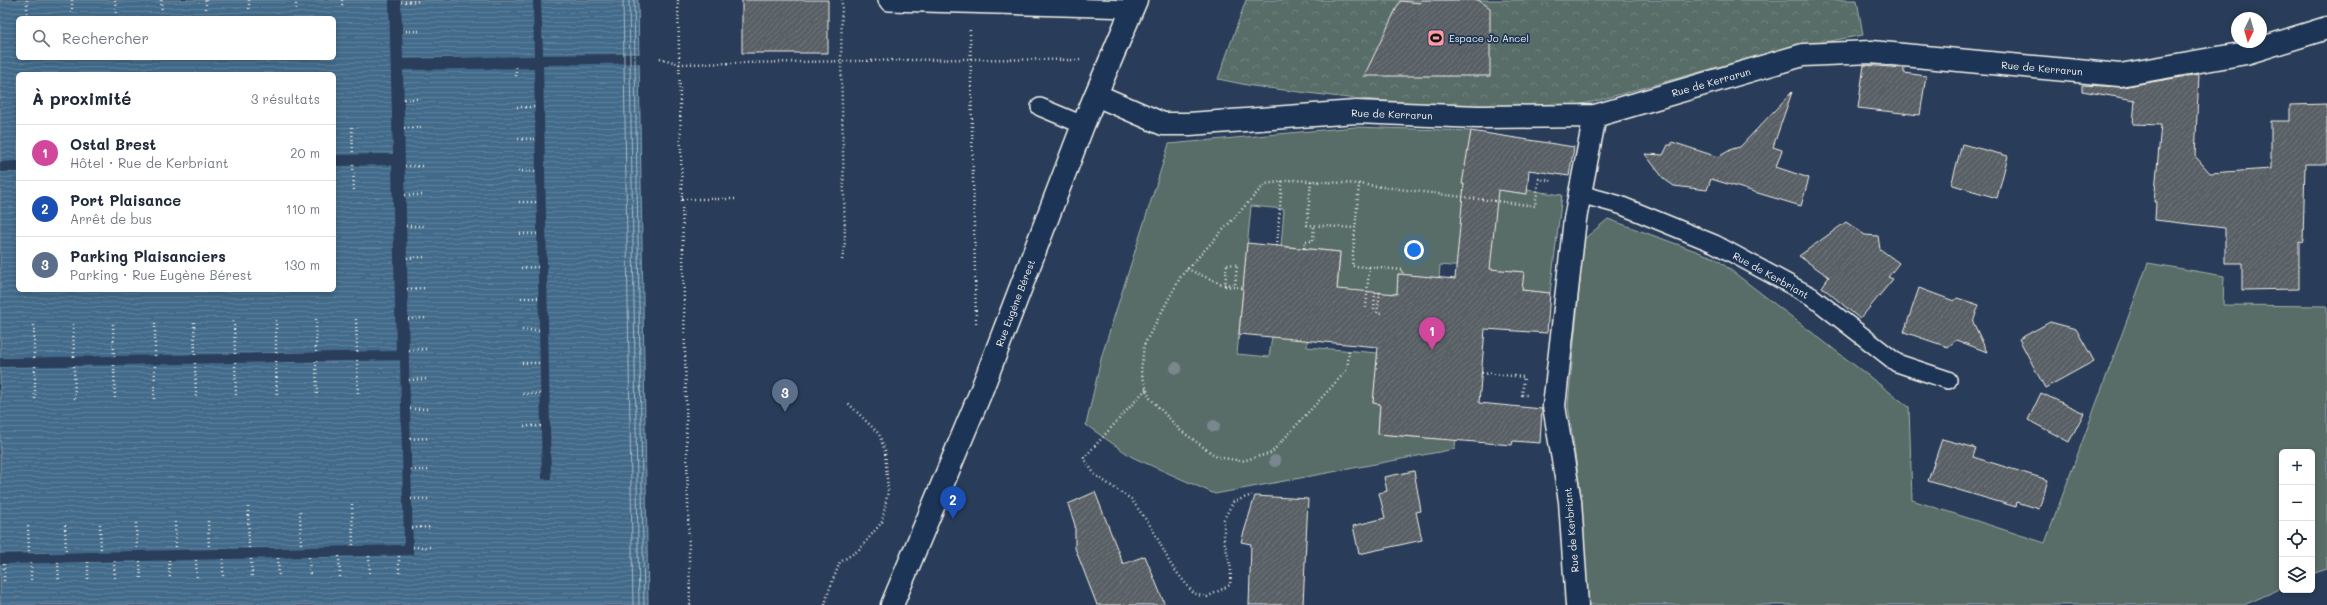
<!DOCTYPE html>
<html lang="fr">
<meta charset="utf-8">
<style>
body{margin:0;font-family:Mali,sans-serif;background:#f6f6f7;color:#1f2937}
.controls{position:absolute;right:12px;bottom:12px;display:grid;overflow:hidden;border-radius:6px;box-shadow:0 2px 6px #0003}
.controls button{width:36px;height:36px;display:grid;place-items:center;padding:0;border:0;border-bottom:1px solid #e0e1e3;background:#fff;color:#1f2937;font:20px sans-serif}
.compass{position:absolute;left:2231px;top:12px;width:36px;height:36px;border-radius:50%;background:#fff;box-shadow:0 2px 6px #0003;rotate:185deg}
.you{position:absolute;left:1414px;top:250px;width:14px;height:14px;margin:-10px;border:3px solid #fff;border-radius:50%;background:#1a73e8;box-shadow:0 0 0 6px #1a73e833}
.badge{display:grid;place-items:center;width:26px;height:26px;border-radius:50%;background:#7c3aed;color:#fff;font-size:13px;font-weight:700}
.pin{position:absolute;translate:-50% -33px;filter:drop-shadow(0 1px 2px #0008)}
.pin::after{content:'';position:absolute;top:21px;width:14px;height:12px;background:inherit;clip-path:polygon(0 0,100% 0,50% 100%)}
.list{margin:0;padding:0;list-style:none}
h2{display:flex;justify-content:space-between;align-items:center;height:52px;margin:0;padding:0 16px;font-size:17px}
h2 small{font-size:13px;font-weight:400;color:#747a83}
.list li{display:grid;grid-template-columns:26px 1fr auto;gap:12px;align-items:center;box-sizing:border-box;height:56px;padding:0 16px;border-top:1px solid #e0e1e3}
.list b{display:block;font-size:15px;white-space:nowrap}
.list p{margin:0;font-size:13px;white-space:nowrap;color:#747a83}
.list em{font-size:13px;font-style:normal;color:#747a83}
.icon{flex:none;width:22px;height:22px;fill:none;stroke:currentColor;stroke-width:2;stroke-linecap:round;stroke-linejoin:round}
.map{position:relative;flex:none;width:2327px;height:605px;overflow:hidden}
.search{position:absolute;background:#fff;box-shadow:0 2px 6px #0003;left:16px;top:16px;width:320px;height:44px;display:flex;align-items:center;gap:10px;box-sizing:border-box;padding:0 14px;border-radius:6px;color:#747a83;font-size:15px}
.panel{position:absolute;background:#fff;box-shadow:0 2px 6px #0003;left:16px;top:72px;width:320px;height:220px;border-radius:6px}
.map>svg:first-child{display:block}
</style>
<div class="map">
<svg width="2327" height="605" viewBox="0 0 2327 605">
<defs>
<pattern id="forest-crowns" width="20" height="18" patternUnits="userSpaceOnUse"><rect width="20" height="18" fill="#586d68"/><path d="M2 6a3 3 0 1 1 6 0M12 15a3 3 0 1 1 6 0" fill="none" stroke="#71827e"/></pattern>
<pattern id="water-rules" width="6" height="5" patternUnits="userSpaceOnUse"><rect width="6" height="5" fill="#426b8a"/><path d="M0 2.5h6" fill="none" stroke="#5e819a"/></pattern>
<pattern id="building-hatch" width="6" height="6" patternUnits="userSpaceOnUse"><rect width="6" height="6" fill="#595f65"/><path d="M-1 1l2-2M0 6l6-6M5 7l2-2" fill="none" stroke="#71767b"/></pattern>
</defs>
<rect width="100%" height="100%" fill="#293d5a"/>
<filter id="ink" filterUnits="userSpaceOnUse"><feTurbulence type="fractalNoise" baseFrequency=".025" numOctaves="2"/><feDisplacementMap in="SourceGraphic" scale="8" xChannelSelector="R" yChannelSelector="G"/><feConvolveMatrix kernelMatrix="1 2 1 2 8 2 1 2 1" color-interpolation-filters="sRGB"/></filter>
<g filter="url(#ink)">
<!-- green -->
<path fill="#586d68" stroke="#a6afa8" d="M 1355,127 L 1471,131 L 1463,184 L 1526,194 L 1527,190 L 1562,195 L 1550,293 L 1522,290 L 1523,272 L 1440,265 L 1439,278 L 1398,274 L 1397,294 L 1336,306 L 1340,252 L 1281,246 L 1284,209 L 1251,206 L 1237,354 L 1269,357 L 1272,337 L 1308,335 L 1307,347 L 1378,353 L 1373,403 L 1380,404 L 1378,434 L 1440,439 L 1456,433 L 1455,449 L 1215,494 L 1132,457 L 1086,425 L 1102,355 L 1169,144 Z
M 1608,219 L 1715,258 L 1909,407 L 1912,500 L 2045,543 L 2148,263 L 2224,276 L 2223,305 L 2327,306 L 2327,569 L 2312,574 L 2312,452 L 2282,452 L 2282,588 L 2244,605 L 1586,605 L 1582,503 L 1568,405 L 1584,239 Z"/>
<!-- forest -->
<path fill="url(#forest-crowns)" stroke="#a6afa8" d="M 1246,0 L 1857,0 L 1863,35 L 1776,51 L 1592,102 L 1559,108 L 1494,109 L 1348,98 L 1252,86 L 1218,79 Z"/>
<!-- water -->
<path fill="url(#water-rules)" stroke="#89a1b0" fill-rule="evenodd" d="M 0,0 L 638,0 L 648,605 L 0,605 ZM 18,18 L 334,18 L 334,58 L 18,58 ZM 18,74 L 334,74 L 334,290 L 18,290 Z"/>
<!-- pier -->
<path fill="#293d5a" d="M 389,0 L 401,0 L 403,59 L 534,56 L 533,0 L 541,0 L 543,55 L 641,54 L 641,63 L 543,65 L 551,480 L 542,479 L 534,68 L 403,70 L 413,555 L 0,564 L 0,554 L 404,545 L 400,360 L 0,367 L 0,358 L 396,351 L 392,165 L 334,166 L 334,155 L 393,154 Z
M 18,161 L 18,172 L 0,172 L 0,162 Z"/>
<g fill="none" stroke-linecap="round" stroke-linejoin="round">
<!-- shore -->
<path stroke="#adbbc2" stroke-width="1" d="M 623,0 L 633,605
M 629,0 L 639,605
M 634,0 L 644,605"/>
</g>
<!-- building -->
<path fill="url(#building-hatch)" stroke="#f4f1e8" d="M 742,0 L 828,0 L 828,53 L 742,53 Z
M 1422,0 L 1478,0 L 1490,8 L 1490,76 L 1364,76 L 1400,1 L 1421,3 Z
M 1864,65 L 1904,68 L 1904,73 L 1926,76 L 1920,115 L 1858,108 Z
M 2199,74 L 2195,156 L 2210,173 L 2271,169 L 2271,121 L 2290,121 L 2290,105 L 2327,104 L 2327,164 L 2305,164 L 2303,241 L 2299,242 L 2299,289 L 2242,290 L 2242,263 L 2225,263 L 2225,228 L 2155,220 L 2156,202 L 2154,202 L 2161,125 L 2133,124 L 2135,100 L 2082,91 L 2082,85 L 2122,87 Z
M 1792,92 L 1773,147 L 1782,150 L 1776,167 L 1809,178 L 1801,206 L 1711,179 L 1707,190 L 1674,186 L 1664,179 L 1645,154 L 1663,155 L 1668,145 L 1672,145 L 1672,142 L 1718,157 L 1732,149 L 1740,147 Z
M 1471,131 L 1574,147 L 1569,176 L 1529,170 L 1527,194 L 1498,190 L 1490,269 L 1524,272 L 1522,290 L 1550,293 L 1547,333 L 1485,329 L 1479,403 L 1542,409 L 1540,443 L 1513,441 L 1512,445 L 1378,434 L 1380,404 L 1373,403 L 1378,347 L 1239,334 L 1247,243 L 1340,252 L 1337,289 L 1397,294 L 1398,274 L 1455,279 L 1464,184 L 1462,184 Z
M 1962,144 L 2008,156 L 1997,198 L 1953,185 L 1952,182 Z
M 1846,222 L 1865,235 L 1878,236 L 1880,249 L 1899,263 L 1888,277 L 1893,279 L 1860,319 L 1822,287 L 1829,277 L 1799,256 Z
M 1919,288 L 1954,301 L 1957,298 L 1979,305 L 1973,322 L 1987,352 L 1956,340 L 1948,347 L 1904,332 Z
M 2050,322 L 2076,329 L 2094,361 L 2045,388 L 2019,339 Z
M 2041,393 L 2084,413 L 2069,442 L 2028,420 Z
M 1942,439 L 1976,448 L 1973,457 L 2048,480 L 2039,509 L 2017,502 L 2016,507 L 1928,481 Z
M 1414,471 L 1421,511 L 1416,512 L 1422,540 L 1359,554 L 1353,526 L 1385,518 L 1379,493 L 1387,491 L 1384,477 Z
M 1095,492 L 1123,564 L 1145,556 L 1165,605 L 1097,605 L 1075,548 L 1075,525 L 1068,504 Z
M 1255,496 L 1308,499 L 1303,605 L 1249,605 L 1251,544 L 1241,542 Z"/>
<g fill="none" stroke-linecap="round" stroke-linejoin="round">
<!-- lane casing -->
<g stroke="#f4f1e8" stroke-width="20">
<path id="lane" d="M 887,0 L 889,2 L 1132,9
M 1040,107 L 1083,125
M 1580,194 L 1620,205 L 1715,244 L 1811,296 L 1897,363 L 1948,380"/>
</g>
<!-- street casing -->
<g stroke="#f4f1e8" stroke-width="25">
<path id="street" d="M 1096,95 L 1163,124 L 1189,124 L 1356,112 L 1478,117 L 1595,116 L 1803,55 L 1871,52 L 2120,75 L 2246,53 L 2327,28
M 1577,605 L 1570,501 L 1554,406 L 1575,219 L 1595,116"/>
</g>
<!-- secondary casing -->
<g stroke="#f4f1e8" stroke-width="25">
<path id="secondary" d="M 892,605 L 980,394 L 1083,125 L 1136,0"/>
</g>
<!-- path -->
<path stroke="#f4f1e8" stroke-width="2.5" stroke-dasharray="1 3" stroke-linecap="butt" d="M 27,0 L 27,14
M 72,0 L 72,13
M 115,0 L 116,13
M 161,0 L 162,12
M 206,0 L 206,11
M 249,0 L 249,10
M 296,0 L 296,9
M 342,0 L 342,8
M 678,0 L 690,605
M 401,2 L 421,1
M 970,30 L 976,323
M 402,31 L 421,31
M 660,58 L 680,64 L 970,59 L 1080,60
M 516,67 L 516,76
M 404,99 L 423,99
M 517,107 L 535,107
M 352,127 L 353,155
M 404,128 L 423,128
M 518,139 L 536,139
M 353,165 L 354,192
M 405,166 L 424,166
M 518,171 L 536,171
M 1311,181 L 1307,225 L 1355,228
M 1359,184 L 1535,206 L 1539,179 L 1554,181
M 405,195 L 425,195
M 682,199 L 738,199
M 519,202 L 537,202
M 406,226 L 425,226
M 520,234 L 537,234
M 1277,246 L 1282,181
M 1304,248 L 1305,241 L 1313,241 L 1314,225
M 407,258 L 426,257
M 842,260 L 845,242 L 841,61 L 842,0
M 1369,267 L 1403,270 L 1402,275
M 521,268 L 538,267
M 1187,269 L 1222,284 L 1235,285 L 1237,265 L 1227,264
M 1225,286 L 1243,288
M 407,289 L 427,288
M 521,298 L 539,298
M 1374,309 L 1375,293 L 1380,293 L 1377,313 L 1381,313
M 316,319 L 316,353
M 356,319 L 357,352
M 408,319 L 427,318
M 276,320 L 276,353
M 234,321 L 235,354
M 194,322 L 195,355
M 155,323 L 155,356
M 73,324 L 74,357
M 113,324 L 114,357
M 34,325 L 34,358
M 522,330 L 540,330
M 409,350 L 428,349
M 1349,351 L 1347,370 L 1271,453 L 1242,461 L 1217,457 L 1180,430 L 1149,397 L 1141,371 L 1144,345 L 1181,276 L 1265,184 L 1293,180 L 1359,184 L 1352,266 L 1369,267 L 1366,308
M 357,360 L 358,395
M 276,361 L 277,396
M 316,361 L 317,396
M 235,362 L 236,397
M 195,363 L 196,398
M 522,363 L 540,363
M 114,365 L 115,400
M 35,366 L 35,401
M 74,366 L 75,401
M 1482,373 L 1524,377 L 1522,395 L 1527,395
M 409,380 L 429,379
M 1146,389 L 1084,458 L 1095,475 L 1131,499 L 1152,528 L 1171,565 L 1194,594 L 1207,597 L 1230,585 L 1231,569 L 1224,540 L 1224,519 L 1233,502 L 1252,495
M 523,394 L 541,394
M 154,399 L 155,364
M 410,409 L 429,409
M 524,426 L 541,426
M 410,439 L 430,438
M 411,470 L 430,470
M 411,499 L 431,499
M 352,504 L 353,546
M 248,507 L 249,549
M 300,511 L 301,547
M 208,521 L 209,549
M 175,522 L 176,550
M 136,523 L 137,551
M 100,524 L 101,552
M 65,525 L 66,553
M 28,526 L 29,553
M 412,528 L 432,527
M 413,547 L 432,547
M 339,556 L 340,577
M 369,556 L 370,576
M 399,556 L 399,575
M 309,557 L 310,577
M 278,558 L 279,578
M 223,559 L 223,579
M 251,559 L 252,578
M 169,560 L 170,580
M 196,560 L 197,580
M 114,561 L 115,581
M 140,561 L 141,581
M 58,562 L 59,582
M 88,562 L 88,582
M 31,563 L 31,583
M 4,564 L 4,582
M 825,605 L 828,593 L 840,562 L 859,550 L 882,522 L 888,491 L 885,451 L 879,434 L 848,403"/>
<!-- lane -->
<use href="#lane" stroke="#1d3557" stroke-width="17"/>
<!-- street -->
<use href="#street" stroke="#1d3557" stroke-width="22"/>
<!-- secondary -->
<use href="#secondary" stroke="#1d3557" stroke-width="22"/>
<!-- path-bridge -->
<path stroke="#f4f1e8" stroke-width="2.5" stroke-dasharray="1 3" stroke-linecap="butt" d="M 1225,286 L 1227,264"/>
</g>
<!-- trees -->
<g fill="#7a878f">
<circle cx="1176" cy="368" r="6"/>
<circle cx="1214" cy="426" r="6"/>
<circle cx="1275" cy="461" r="6"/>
</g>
</g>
<!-- icons -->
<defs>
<g id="stadium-square" transform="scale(0.9)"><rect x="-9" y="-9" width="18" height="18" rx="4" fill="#ff9aa2" stroke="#1d3557"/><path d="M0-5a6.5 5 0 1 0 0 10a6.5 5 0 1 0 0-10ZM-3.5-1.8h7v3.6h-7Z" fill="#111"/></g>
</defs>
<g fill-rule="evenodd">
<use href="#stadium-square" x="1436" y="38"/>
</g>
<g text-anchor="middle" stroke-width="3.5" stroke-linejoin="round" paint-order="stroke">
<!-- poi labels -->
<g font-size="10" fill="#f4f1e8" stroke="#1d3557" text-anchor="start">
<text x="1449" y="42">Espace Jo Ancel</text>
</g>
<!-- street labels -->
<g font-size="10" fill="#f4f1e8" stroke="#1d3557">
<text transform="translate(2042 68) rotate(5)" y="4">Rue de Kerrarun</text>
<text transform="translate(1711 82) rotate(-16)" y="4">Rue de Kerrarun</text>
<text transform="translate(1392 114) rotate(2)" y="4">Rue de Kerrarun</text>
<text transform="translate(1771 275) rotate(29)" y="4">Rue de Kerbriant</text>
<text transform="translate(1015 303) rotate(-69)" y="4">Rue Eugène Bérest</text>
<text transform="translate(1571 530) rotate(-95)" y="4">Rue de Kerbriant</text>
</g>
</g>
</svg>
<div class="controls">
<button>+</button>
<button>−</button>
<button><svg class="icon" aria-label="locate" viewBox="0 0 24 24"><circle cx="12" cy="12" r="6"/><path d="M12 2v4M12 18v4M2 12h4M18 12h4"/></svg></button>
<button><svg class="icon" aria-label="layers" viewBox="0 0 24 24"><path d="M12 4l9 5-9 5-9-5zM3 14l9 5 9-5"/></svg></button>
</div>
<svg class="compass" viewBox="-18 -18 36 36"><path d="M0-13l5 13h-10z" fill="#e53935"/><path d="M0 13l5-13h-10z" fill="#747a83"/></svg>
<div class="you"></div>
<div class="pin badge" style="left:1432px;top:350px;background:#d1479c">1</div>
<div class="pin badge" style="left:953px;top:519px;background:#1a4fb4">2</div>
<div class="pin badge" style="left:785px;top:412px;background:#5c6f8a">3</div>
<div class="search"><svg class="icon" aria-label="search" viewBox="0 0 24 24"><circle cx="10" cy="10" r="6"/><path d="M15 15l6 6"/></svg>Rechercher</div>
<section class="panel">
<h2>À proximité<small>3 résultats</small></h2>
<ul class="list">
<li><span class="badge" style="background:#d1479c">1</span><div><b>Ostal Brest</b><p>Hôtel · Rue de Kerbriant</p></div><em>20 m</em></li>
<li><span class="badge" style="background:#1a4fb4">2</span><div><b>Port Plaisance</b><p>Arrêt de bus</p></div><em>110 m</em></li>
<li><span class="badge" style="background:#5c6f8a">3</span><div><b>Parking Plaisanciers</b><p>Parking · Rue Eugène Bérest</p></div><em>130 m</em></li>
</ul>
</section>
</div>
